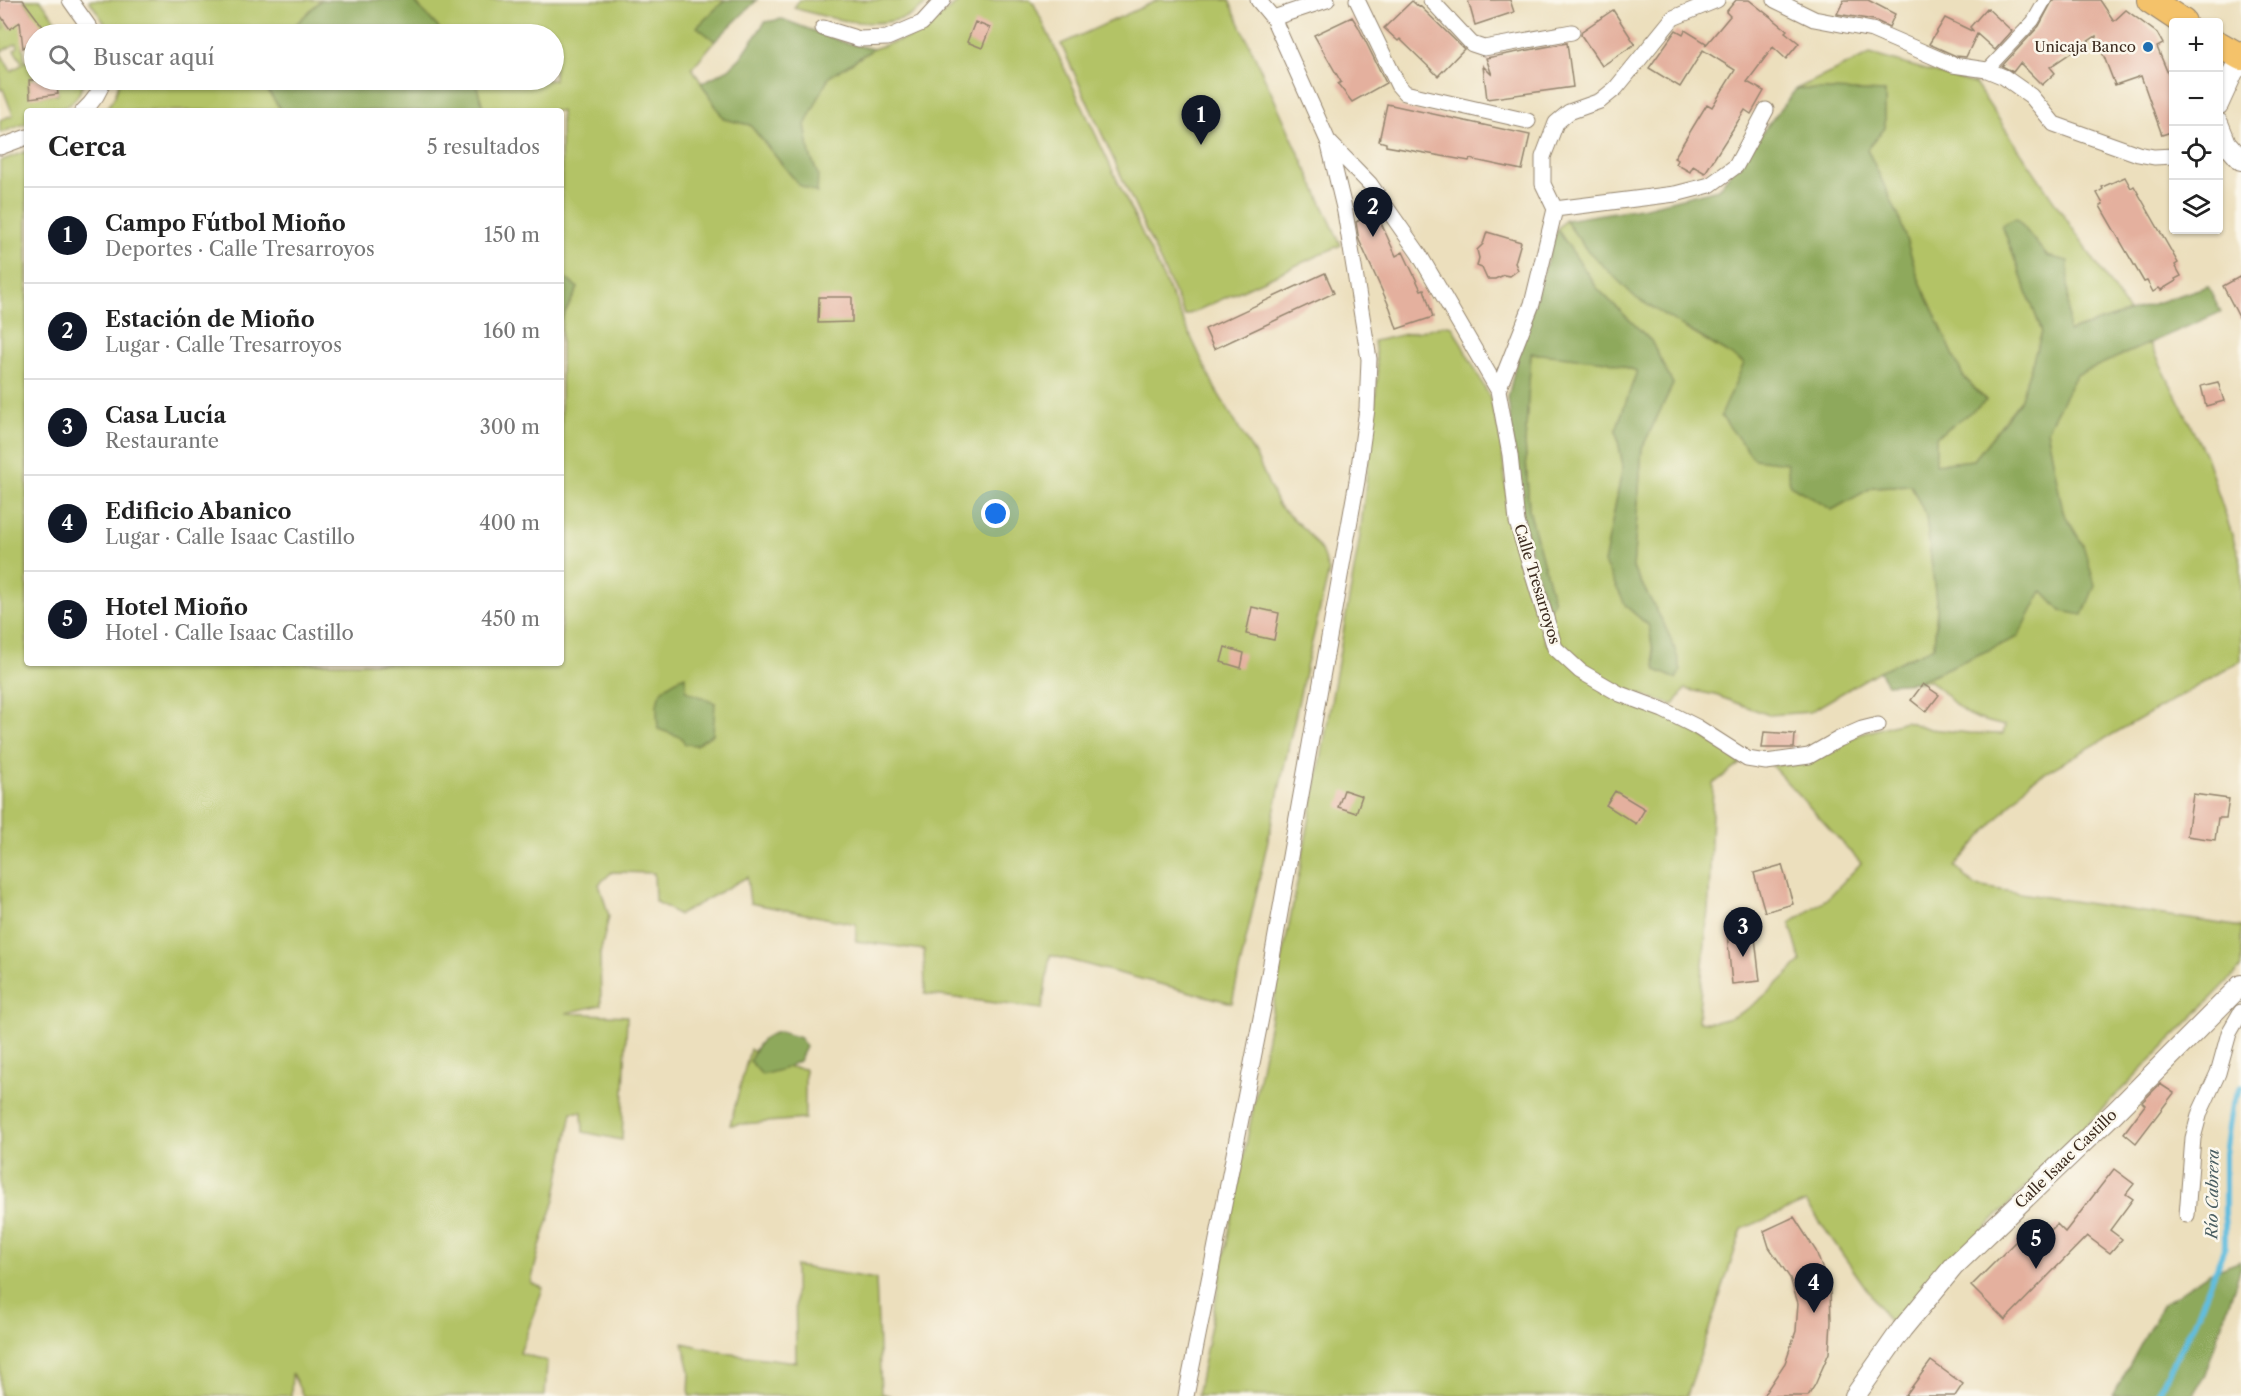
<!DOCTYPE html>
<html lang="es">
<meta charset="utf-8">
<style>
body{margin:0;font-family:"Libre Caslon Text",serif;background:#f6f6f6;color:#222}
.controls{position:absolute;right:18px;top:18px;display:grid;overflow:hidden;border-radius:6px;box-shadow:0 2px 4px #0004}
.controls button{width:54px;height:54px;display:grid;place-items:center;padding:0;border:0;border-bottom:2px solid #e0e0e0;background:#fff;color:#222;font:30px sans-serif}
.you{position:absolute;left:996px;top:514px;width:21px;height:21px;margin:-15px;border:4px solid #fff;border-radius:50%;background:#1a73e8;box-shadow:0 0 0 9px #1a73e833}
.badge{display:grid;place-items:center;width:39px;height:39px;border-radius:50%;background:#111827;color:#fff;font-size:20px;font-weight:700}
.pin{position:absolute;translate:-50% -50px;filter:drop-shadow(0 2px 3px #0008)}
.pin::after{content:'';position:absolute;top:32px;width:21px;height:18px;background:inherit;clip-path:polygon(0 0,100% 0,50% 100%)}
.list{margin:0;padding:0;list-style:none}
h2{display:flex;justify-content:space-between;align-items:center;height:78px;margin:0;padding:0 24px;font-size:26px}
h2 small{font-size:20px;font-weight:400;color:#767676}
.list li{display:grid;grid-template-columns:39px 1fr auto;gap:18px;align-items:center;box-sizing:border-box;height:96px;padding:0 24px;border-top:2px solid #e0e0e0}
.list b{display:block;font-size:22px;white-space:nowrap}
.list p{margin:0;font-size:20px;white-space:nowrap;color:#767676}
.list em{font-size:20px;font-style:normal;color:#767676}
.icon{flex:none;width:33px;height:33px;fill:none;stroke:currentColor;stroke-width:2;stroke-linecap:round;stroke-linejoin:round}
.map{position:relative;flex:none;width:2241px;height:1396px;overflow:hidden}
.search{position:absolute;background:#fff;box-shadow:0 2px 4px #0004;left:24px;top:24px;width:540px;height:66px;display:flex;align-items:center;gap:15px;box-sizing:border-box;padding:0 21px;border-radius:33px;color:#767676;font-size:22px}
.panel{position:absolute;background:#fff;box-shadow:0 2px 4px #0004;left:24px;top:108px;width:540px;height:558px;border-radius:6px}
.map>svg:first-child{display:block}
</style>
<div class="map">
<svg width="2241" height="1396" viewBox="0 0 2241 1396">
<rect width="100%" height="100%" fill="#fbf7ec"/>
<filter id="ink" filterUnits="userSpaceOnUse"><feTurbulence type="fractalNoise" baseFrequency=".0167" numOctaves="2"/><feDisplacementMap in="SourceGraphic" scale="12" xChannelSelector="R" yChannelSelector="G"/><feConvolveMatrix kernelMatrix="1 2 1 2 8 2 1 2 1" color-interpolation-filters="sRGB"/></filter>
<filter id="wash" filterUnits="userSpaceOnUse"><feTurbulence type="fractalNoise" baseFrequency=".008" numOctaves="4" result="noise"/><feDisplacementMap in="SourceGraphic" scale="24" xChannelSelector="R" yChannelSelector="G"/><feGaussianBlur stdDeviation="1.35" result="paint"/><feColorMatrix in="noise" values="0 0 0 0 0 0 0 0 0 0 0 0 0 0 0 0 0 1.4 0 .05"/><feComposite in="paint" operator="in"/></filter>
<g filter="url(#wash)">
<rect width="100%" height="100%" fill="#ecdfbd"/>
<!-- green -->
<path fill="#b3c366" stroke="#777642" stroke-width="1.5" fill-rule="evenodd" d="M 23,0 L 41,0 L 65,34 L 43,34 L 51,29 L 47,24 L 38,30 L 40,34 L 34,34 L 34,44 L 23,46 L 25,62 L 31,62 L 33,80 L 29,81 L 30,97 L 58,94 L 56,80 L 84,80 C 76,112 55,111 27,111 L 27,123 L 0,133 L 0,120 L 13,115 L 3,89 L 0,90 L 0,52 L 11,71 L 23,64 L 14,50 L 18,47 L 17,43 L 0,52 L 0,31 L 4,28 L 0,21 L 0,15 L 10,28 L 32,12 Z
M 89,0 L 321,0 L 286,34 L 112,34 Z
M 413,0 L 725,0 L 698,27 L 715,41 L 692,68 L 724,119 L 750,125 L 799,185 L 818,175 L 810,155 L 805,125 L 829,77 L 873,49 L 916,35 L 961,0 L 1030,0 L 1034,4 L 1216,390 L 1257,458 L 1278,505 L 1307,532 L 1321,550 L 1329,571 L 1307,663 L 1232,1003 L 1050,955 L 1042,1009 L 925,994 L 924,950 L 856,941 L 856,924 L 750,903 L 747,877 L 679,915 L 655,901 L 654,873 L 612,872 L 599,884 L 609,916 L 600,954 L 601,1005 L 566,1013 L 627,1016 L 622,1140 L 583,1132 L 582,1112 L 572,1112 L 555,1200 L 540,1246 L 531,1283 L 543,1288 L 520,1353 L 547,1361 L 545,1396 L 303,1396 L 292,1373 L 291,1396 L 0,1396 L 0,161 L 27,151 L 27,663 L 561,663 L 561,320 L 578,288 L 561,275 L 561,111 L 484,111 L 475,80 L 554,80 L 554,34 L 444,34 ZM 686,691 L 715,703 L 681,737 L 658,729 Z
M 799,0 L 931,0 C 925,5 916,13 909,16 C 873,31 828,18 794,8 Z
M 1158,0 L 1229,0 L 1341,245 L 1185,316 L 1061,44 Z
M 1870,54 L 1975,84 L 2129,312 L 2067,332 L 2047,256 L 2017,219 L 2002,225 L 2042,332 L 2020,401 L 1974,460 L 1935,464 L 1936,437 L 1986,400 L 1963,376 L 1918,277 L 1899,217 L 1867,149 L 1885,128 L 1885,92 L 1796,89 Z
M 120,80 L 260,80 L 282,111 L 105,111 L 115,96 Z
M 1565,220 L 1586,249 L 1686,329 L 1744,363 L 1787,463 L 1832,510 L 1873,487 L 1911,485 L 1926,516 L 1937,609 L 1934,647 L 1879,671 L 1810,712 L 1769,715 L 1715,695 L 1685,689 L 1674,705 C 1637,694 1590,681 1564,649 C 1556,639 1552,622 1547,610 L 1554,602 L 1529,510 L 1525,442 L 1531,353 L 1607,361 L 1637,371 L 1616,430 L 1623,466 L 1614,512 L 1626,606 L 1649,626 L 1656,670 L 1675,649 L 1664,624 L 1633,568 L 1642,448 L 1673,384 L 1651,341 L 1597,288 L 1557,229 Z
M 1446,325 L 1452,326 L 1490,398 L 1500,435 L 1512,537 L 1523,575 L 1546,643 L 1730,753 L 1740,764 L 1713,784 L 1709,898 L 1698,1021 C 1740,1029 1772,987 1801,962 L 1790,923 L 1828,898 L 1861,863 L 1771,765 L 1804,764 L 1838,744 L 1858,735 L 1905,721 L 1930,729 L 1969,733 L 2003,734 L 2005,726 C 1992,723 1978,720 1967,714 C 1957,708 1941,689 1930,681 L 1916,682 L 2018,637 L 2042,591 L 2061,611 L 2083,545 L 2063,512 L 2047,430 L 2076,375 L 2150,343 L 2206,456 L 2241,562 L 2241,661 L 2031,781 L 1955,866 L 1975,886 L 2241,927 L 2241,968 L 1891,1324 L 1806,1202 L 1742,1229 L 1687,1396 L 1197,1396 L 1319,771 L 1360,536 L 1378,374 L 1374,341 Z
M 750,1049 L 773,1065 L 805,1069 L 805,1119 L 730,1125 Z
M 795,1266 L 876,1279 L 881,1393 L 891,1396 L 689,1396 L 690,1371 L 683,1343 L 731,1354 L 796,1362 Z"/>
<!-- forest -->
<path fill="#8ea95b" stroke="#646a3c" stroke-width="1.5" d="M 321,0 L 413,0 L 444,34 L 286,34 Z
M 725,0 L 757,0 L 715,41 L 697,27 Z
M 782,19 L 843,42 L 873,49 L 829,77 L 805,125 L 810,155 L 818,175 L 817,193 L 799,185 L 750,125 L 724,119 L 701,83 L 729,69 L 741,57 L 765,22 Z
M 260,80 L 475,80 L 484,111 L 282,111 Z
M 1796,89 L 1885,92 L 1885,128 L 1867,149 L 1899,217 L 1918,277 L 1963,376 L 1986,401 L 1936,437 L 1936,464 L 1974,460 L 2020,401 L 2042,332 L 2002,225 L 2016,218 L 2047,256 L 2068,261 L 2068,332 L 2208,286 L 2221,312 L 2076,375 L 2047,430 L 2063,512 L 2083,545 L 2095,585 L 2083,615 L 2061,611 L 2042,591 L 2018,637 L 1916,682 L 1887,684 L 1879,671 L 1934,647 L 1937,609 L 1926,516 L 1911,485 L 1873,487 L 1832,510 L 1790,485 L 1787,463 L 1754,459 L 1721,416 L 1744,363 L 1636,298 L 1586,249 L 1565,220 L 1646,207 L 1718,189 Z
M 1557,229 L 1597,288 L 1651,341 L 1673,384 L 1642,448 L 1633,568 L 1664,624 L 1675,649 L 1681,670 L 1676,679 L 1656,670 L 1649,626 L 1626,606 L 1604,563 L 1623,466 L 1616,430 L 1637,371 L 1607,361 L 1531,353 L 1525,442 L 1529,510 L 1554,602 L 1547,610 L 1522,521 L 1508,398 L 1518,354 Z
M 561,275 L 578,288 L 561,320 Z
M 685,676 L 686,691 L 715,703 L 713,734 L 696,745 L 685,744 L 681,737 L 658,729 C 656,698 654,689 685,676 Z
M 780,1032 L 800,1038 L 806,1047 L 799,1061 L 783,1069 L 762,1075 L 750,1061 C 756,1046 763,1034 780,1032 Z
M 2241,1261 L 2241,1267 L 2205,1375 L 2192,1396 L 2113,1396 L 2162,1305 L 2209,1273 Z"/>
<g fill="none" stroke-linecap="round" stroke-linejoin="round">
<!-- stream -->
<path stroke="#60bdde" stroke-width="6" d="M 2156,1396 L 2195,1322 L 2225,1246 L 2225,1154 L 2232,1106 L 2241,1087"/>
</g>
<g id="blocks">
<!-- building -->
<path fill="#e4b09e" d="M 0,0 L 23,0 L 47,32 L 43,34 L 34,34 L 34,40 L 23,48 L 20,22 L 10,29 L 0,15 Z
M 1468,0 L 1510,0 L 1514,12 L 1475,25 Z
M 1736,0 L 1749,0 L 1787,30 L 1785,32 L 1799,43 L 1786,59 L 1773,47 L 1747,82 L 1764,91 L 1751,114 L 1745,110 L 1705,173 L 1693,166 L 1690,172 L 1676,164 L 1678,160 L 1674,158 L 1707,104 L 1712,107 L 1735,70 L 1703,50 L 1680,87 L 1649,68 L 1676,30 L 1683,34 L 1685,30 L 1706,43 L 1705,46 L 1730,16 L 1726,12 Z
M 1844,0 L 1868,0 L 1895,14 L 1889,27 L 1874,20 L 1837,14 Z
M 2053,0 L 2100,0 L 2114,21 L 2126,10 L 2157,33 L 2163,44 L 2157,47 L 2174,88 L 2174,131 L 2162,135 L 2141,76 L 2115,85 L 2096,36 L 2050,67 L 2055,73 L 2042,85 L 2020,63 L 2013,72 L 2002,66 L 2039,26 Z
M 1412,1 L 1419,7 L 1420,6 L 1464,49 L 1438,76 L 1400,39 L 1398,41 L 1384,28 Z
M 1987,8 L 2012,31 L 1995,50 L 1977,34 L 1966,57 L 1956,56 L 1929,44 L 1945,18 L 1974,32 L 1970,27 Z
M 1613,10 L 1635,44 L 1602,66 L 1581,35 L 1582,31 Z
M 1352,17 L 1358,26 L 1386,83 L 1352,102 L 1338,84 L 1341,82 L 1314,35 Z
M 975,22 L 990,28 L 982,48 L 967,42 Z
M 1567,43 L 1573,87 L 1487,99 L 1483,66 L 1492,75 L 1486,58 Z
M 29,80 L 56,80 L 58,94 L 30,98 Z
M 1387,104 L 1530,135 L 1522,170 L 1470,159 L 1469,161 L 1386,146 L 1386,143 L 1379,141 Z
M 2125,177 L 2131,188 L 2134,186 L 2178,263 L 2175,265 L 2181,276 L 2175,279 L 2176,281 L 2161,290 L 2159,288 L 2153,292 L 2147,281 L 2144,282 L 2100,206 L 2103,204 L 2097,193 L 2103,189 L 2102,187 Z
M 1376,212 L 1396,256 L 1403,252 L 1421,290 L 1424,289 L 1433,317 L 1397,329 L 1390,308 L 1359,240 L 1356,222 Z
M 1487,232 L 1521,242 L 1515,263 L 1518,270 L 1510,276 L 1504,275 L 1495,279 L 1487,279 L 1482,268 L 1477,266 L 1479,258 L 1477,250 L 1483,244 Z
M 1325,273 L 1334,293 L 1214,349 L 1205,329 Z
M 2241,276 L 2241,321 L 2223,286 Z
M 819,297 L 852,297 L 852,322 L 818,323 Z
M 2218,382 L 2224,401 L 2206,406 L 2201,386 Z
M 1252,607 L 1279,613 L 1274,640 L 1246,634 Z
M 1225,647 L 1244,653 L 1241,668 L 1221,662 Z
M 1923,684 L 1939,695 L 1926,712 L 1911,700 Z
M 1764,732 L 1795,734 L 1794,748 L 1762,748 Z
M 1344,790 L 1362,796 L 1356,813 L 1338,807 Z
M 1615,791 L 1645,809 L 1636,824 L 1606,805 Z
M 2193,794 L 2229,799 L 2226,818 L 2218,818 L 2215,840 L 2187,836 Z
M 1782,865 L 1793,904 L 1765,912 L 1754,873 Z
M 1754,929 L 1760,981 L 1732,984 L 1727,933 Z
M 2160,1084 L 2174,1093 L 2136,1143 L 2124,1133 L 2145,1105 L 2142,1102 Z
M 2114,1169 L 2134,1184 L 2126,1194 L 2133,1199 L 2110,1230 L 2122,1239 L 2110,1253 L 2087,1236 L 2005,1320 L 1971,1286 L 2025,1232 L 2037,1244 L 2057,1224 L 2065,1232 Z
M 1794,1217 L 1816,1251 L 1830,1290 L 1831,1322 L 1829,1353 L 1815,1385 L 1808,1396 L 1763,1396 L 1785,1363 L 1796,1331 L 1798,1303 L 1790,1278 L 1769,1247 L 1764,1231 Z
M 1931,1361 L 1963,1384 L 1955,1396 L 1905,1396 Z"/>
</g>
</g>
<g filter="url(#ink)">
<use href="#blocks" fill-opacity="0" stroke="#94846e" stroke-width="1.5"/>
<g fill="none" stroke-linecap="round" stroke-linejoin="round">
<!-- pedestrian casing -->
<g stroke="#94846e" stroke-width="14">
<path id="pedestrian" d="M 1987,70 L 2033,21 L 2045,0"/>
</g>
<!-- minor casing -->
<g stroke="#94846e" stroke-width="17">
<path id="minor" d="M 70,0 L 94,34
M 1357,0 L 1398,85 L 1405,93 L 1528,121
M 1431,0 L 1472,44 L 1484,48 L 1572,32
M 1775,0 L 1814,19 L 1872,30 L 1953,65 L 1987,70 L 2004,77 L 2031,96 L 2054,124 L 2138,154 L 2154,157 L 2174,156
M 1273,18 L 1327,0
M 823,28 L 859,39 L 887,38 L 922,23 L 943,0
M 83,111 C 93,102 100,93 103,80
M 1328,141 L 1370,184 L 1419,254 L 1498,390 L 1510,455 L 1517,522 L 1555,648 L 1580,671 L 1620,694 L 1663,710 L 1697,727 L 1747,759 L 1766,762 L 1809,756 L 1839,739 L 1862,729 L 1878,725
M 0,147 L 27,137
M 1555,209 L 1675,194 L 1710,185 L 1736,166 L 1766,110
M 1498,390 L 1532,304 L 1555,209 L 1543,184 L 1543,157 L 1556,123 L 1569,112 L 1600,101 L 1616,88 L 1673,18 L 1717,0
M 2187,1215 L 2193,1138 L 2200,1112 L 2218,1073 L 2229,1033 L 2241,1012
M 1186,1396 L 1263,1008 L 1357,481 L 1367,409 L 1369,359 L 1345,212 L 1328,141 L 1273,18 L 1258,0"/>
</g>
<!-- tertiary casing -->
<g stroke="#94846e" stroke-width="22">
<path id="tertiary" d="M 2218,105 L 2234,70 L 2241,65
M 2218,123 L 2226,143 L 2241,160
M 1855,1396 L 1902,1329 L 1954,1266 L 2115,1112 L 2241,985"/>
</g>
<!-- trunk casing -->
<g stroke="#94846e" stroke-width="28">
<path id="trunk" d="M 2150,0 L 2183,22
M 2218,44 L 2241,57"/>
</g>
<!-- pedestrian -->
<use href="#pedestrian" stroke="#fff" stroke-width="12"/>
<!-- minor -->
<use href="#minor" stroke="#fff" stroke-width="15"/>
<!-- tertiary -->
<use href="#tertiary" stroke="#fff" stroke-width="20"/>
<!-- trunk -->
<use href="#trunk" stroke="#f4c26a" stroke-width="26"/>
</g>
</g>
<!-- markers -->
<circle fill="#1f6fb2" stroke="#fbf7ec" stroke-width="2" cx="2148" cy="47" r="6"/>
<g text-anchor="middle" stroke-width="5" stroke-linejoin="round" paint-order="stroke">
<!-- poi labels -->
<g font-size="15" fill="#3b2a1e" stroke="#fbf7ec" text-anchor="end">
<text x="2136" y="52">Unicaja Banco</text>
</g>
<!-- street labels -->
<g font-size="15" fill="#3b2a1e" stroke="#fbf7ec">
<text transform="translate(1537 584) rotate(73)" y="5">Calle Tresarroyos</text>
<text transform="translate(2066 1159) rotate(-44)" y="5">Calle Isaac Castillo</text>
</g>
<!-- water labels -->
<g font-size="16" font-style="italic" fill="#485d61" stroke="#fbf7ec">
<text transform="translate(2212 1194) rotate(-89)" y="6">Río Cabrera</text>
</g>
</g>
</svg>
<div class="controls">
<button>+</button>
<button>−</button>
<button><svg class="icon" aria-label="locate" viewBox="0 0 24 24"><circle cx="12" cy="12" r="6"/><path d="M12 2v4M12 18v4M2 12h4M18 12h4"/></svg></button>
<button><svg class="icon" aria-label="layers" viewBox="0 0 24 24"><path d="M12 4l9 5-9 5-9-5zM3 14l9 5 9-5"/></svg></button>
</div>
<div class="you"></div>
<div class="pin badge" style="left:1201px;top:145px">1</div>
<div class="pin badge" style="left:1373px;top:237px">2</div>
<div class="pin badge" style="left:1743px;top:957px">3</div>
<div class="pin badge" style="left:1814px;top:1313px">4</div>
<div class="pin badge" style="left:2036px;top:1269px">5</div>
<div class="search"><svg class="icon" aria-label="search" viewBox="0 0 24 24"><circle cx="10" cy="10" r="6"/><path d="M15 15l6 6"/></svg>Buscar aquí</div>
<section class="panel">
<h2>Cerca<small>5 resultados</small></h2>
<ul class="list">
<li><span class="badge">1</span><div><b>Campo Fútbol Mioño</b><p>Deportes · Calle Tresarroyos</p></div><em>150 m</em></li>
<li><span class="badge">2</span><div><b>Estación de Mioño</b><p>Lugar · Calle Tresarroyos</p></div><em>160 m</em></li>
<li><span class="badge">3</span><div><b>Casa Lucía</b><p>Restaurante</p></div><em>300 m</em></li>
<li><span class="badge">4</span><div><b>Edificio Abanico</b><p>Lugar · Calle Isaac Castillo</p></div><em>400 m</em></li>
<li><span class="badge">5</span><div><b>Hotel Mioño</b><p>Hotel · Calle Isaac Castillo</p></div><em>450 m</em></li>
</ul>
</section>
</div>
